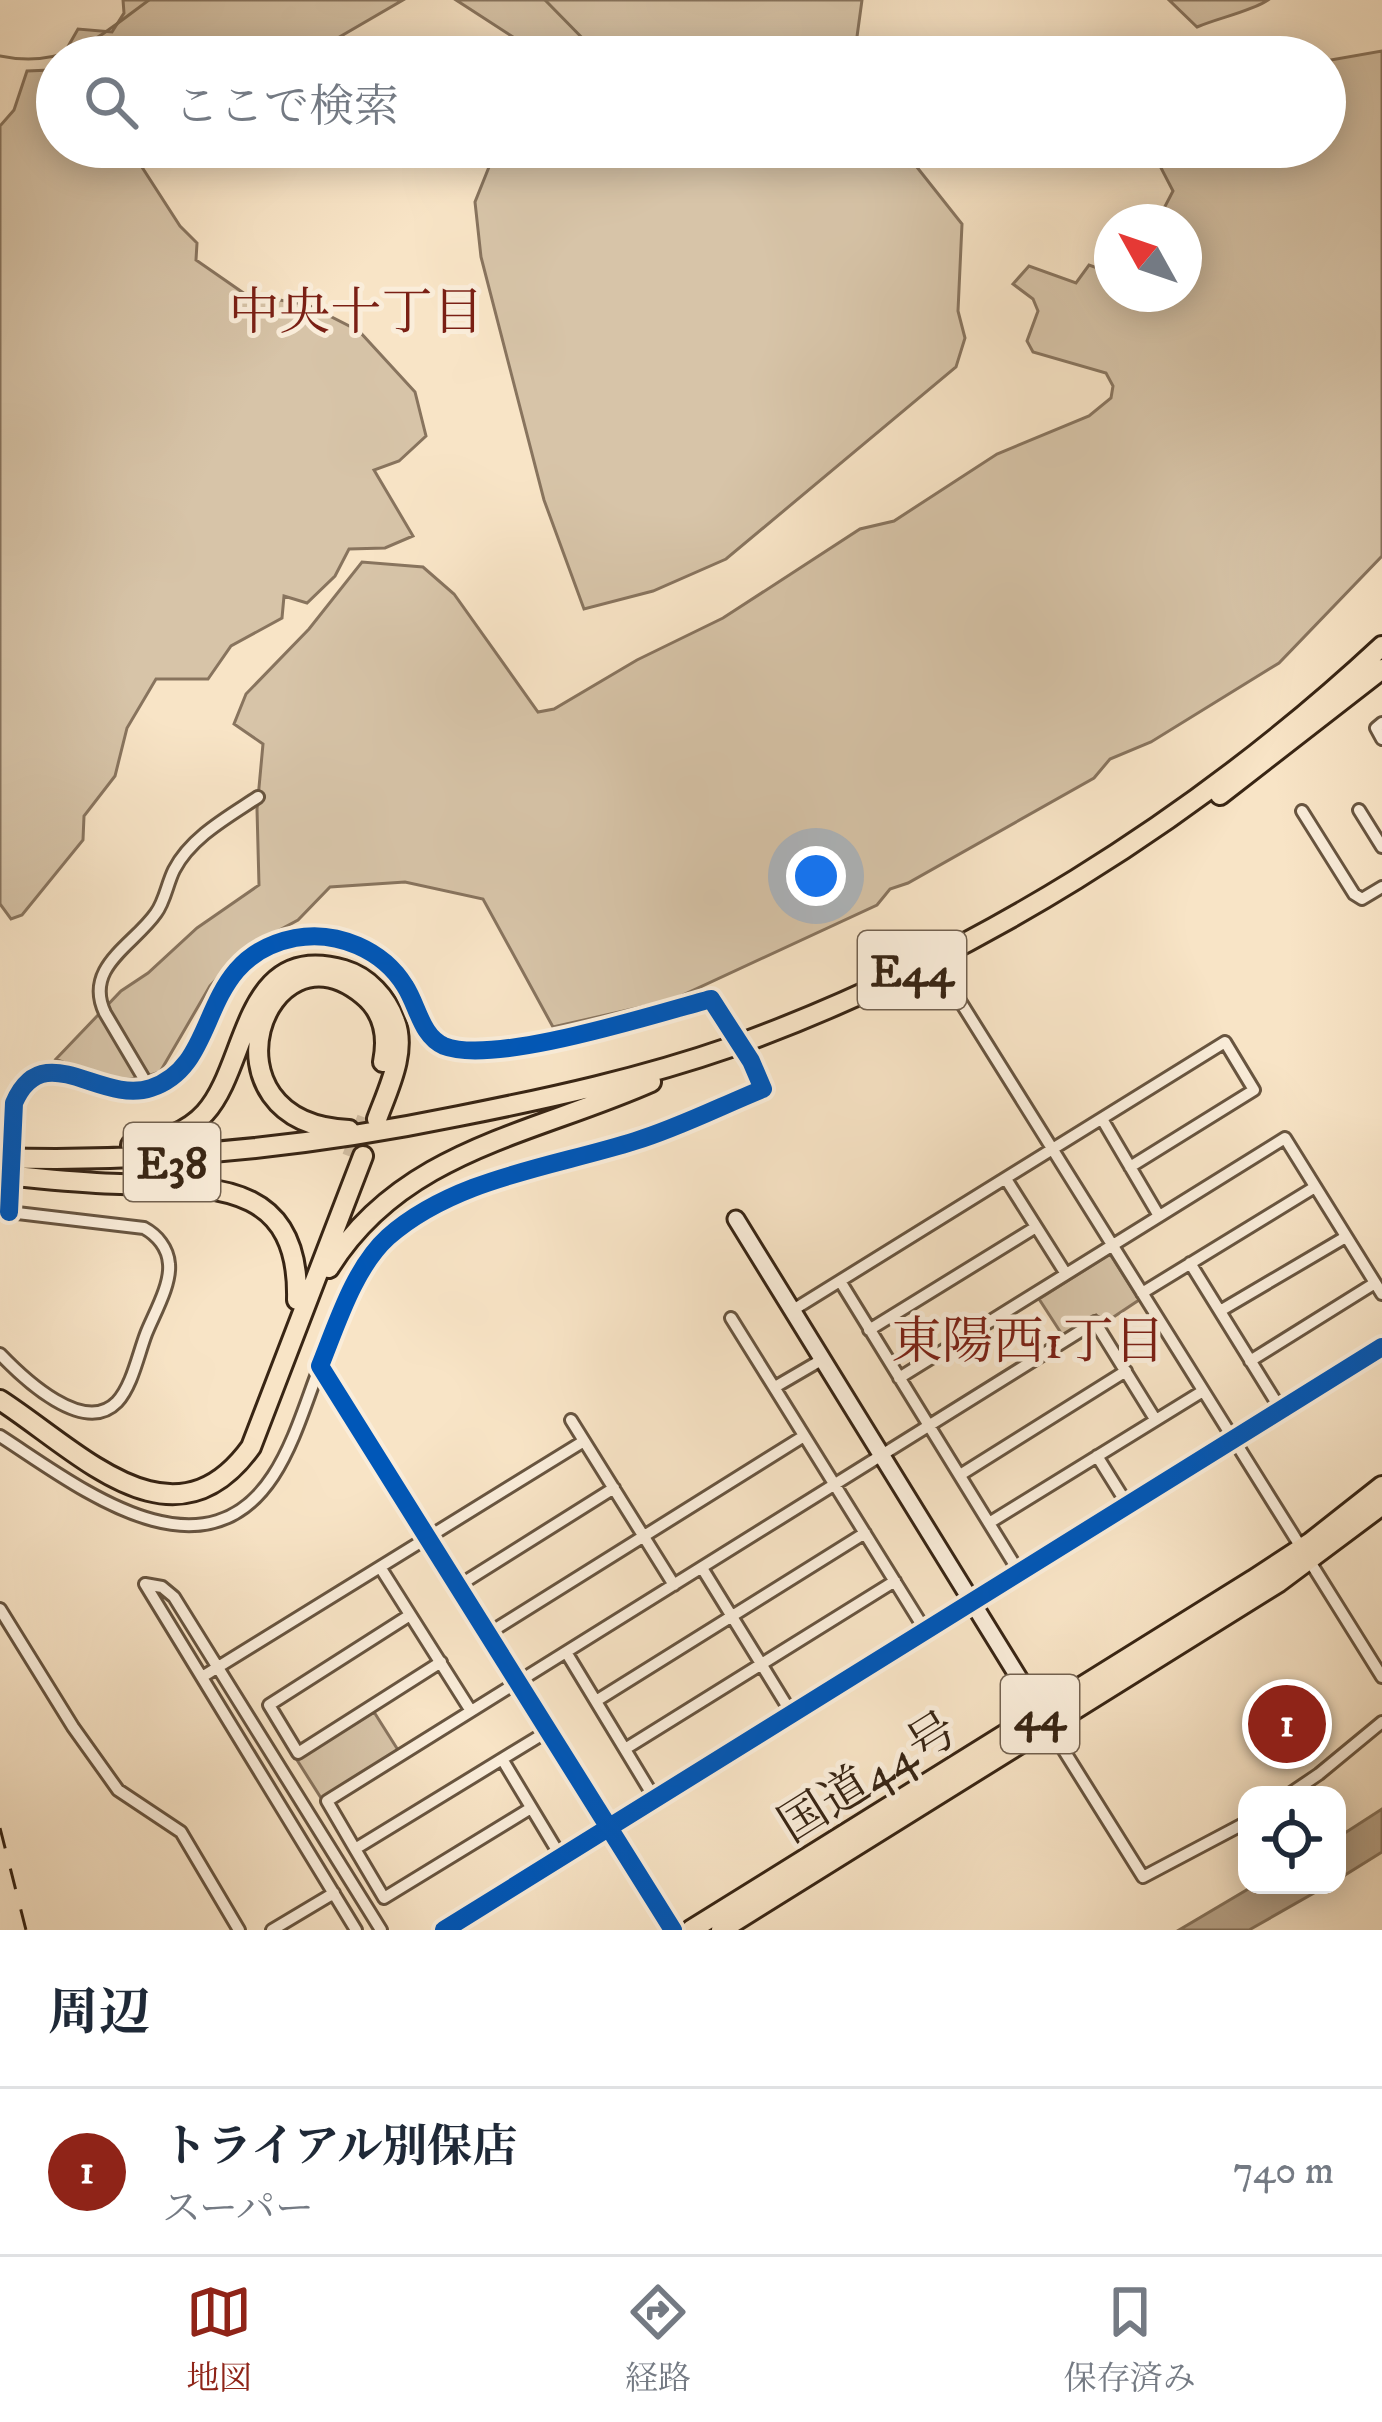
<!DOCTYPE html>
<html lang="ja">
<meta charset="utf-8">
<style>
body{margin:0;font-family:"IM FELL DW Pica","Noto Serif JP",serif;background:#f6f6f7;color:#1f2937}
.controls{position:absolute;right:36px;bottom:36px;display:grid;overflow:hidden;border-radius:24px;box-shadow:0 6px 30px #0003}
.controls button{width:108px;height:108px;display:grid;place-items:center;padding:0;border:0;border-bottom:3px solid #e0e1e3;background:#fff;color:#1f2937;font:60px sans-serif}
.compass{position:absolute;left:1094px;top:204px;width:108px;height:108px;border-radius:50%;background:#fff;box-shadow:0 6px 30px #0003;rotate:310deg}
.you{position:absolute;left:816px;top:876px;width:42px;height:42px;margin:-30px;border:9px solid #fff;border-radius:50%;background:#1a73e8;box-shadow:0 0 0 18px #1a73e833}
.badge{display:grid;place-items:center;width:78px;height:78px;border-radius:50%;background:#8f2418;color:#fff;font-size:39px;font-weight:700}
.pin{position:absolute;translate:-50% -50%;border:6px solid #fff;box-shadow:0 3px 12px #0006}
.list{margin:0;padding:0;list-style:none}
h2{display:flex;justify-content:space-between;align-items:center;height:156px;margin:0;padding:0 48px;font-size:51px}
h2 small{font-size:39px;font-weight:400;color:#747a83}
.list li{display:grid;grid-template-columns:78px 1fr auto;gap:36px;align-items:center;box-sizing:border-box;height:168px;padding:0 48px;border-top:3px solid #e0e1e3}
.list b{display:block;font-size:45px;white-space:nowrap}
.list p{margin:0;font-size:39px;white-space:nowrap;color:#747a83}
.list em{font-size:39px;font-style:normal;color:#747a83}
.icon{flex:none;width:66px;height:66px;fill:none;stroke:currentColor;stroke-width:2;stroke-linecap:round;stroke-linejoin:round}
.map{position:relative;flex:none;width:1382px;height:1930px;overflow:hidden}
.search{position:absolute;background:#fff;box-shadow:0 6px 30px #0003;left:36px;right:36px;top:36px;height:132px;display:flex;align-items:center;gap:30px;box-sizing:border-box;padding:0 42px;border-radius:66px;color:#747a83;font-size:45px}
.sheet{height:324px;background:#fff}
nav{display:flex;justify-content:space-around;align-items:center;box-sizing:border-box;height:168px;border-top:3px solid #e0e1e3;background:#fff;font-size:33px;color:#747a83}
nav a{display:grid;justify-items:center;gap:6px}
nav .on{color:#8f2418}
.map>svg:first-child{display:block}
</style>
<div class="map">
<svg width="1382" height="1930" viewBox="0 0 1382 1930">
<rect width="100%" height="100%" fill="#f8e4c6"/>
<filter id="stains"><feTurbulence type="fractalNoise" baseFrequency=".00167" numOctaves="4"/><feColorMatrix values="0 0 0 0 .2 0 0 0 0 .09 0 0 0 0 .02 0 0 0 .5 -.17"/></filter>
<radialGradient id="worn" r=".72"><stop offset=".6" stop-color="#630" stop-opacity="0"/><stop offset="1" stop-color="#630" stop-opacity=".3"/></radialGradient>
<!-- green -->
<path fill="#d7c4a8" stroke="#88745e" stroke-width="3" d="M 123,0 L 403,0 L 305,57 L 62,57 L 78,29 L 112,32 L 124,13 Z
M 456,0 L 862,0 L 856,44 L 859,57 L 511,57 L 513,37 Z
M 1169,0 L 1268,0 C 1252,11 1218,18 1197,27 Z
M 1382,51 L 1382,556 L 1279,663 L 1151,742 L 1110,759 L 1094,778 L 908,883 L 890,889 L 877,905 L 672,1000 L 553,1027 L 483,899 L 405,882 L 330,887 L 298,920 L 246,948 L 210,986 L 160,1072 C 115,1088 98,1078 56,1059 L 121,991 L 148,973 L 197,928 L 259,885 L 257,809 L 263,744 L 234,724 L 246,694 L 309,629 L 362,562 L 423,567 L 454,594 L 538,712 L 554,709 L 637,660 L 723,618 L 860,529 L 894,521 L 997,454 L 1089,416 L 1111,398 L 1113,386 L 1106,373 L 1033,352 L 1027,341 L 1038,311 L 1033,299 L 1013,284 L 1029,266 L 1076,283 L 1089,265 L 1112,273 L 1112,294 L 1184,294 L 1184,222 L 1161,222 L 1160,216 L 1173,191 L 1160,166 L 1167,147 L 1325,147 L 1325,61 Z
M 57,63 L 57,147 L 150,147 L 140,155 L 140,164 L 180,226 L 197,243 L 196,260 L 245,294 L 308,305 L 359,331 L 415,392 L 426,436 L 399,461 L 374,470 L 413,536 L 385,548 L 349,549 L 335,576 L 307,603 L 284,596 L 282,618 L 231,646 L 208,679 L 156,679 L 127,728 L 115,776 L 84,816 L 83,840 L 22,915 L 11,919 L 0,904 L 0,126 L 14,110 L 27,71 L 51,70 Z
M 497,147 L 901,147 L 962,224 L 958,311 L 965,338 L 956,367 L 726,559 L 653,591 L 584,609 L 544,500 L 481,257 L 475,202 Z
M 1110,1254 L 1139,1300 L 1103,1324 L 1096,1315 L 1063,1336 L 1039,1299 Z
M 374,1712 L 398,1750 L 321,1798 L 297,1760 Z"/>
<!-- water -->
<path fill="#b7a389" stroke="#84715a" stroke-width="3" d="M 1382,1809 L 1382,1852 L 1337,1880 L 1337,1838 Z
M 1255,1885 L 1328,1885 L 1249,1930 L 1179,1930 Z"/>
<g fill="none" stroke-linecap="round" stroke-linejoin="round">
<!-- stream -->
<path stroke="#84715a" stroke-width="3" d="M 545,0 L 597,53
M 0,56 C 65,70 100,36 149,0"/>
<!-- highway-tunnel -->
<path stroke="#d2bea2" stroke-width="18" stroke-dasharray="18 9" stroke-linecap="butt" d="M 351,1157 L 366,1118"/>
<!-- street casing -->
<g stroke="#685540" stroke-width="16">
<path id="street" d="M 1382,723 L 1376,728 L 1382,739
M 1359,810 L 1382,847
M 1302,811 L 1354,894 L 1362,899 L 1382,887
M 955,993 L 1382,1677
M 150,1089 L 105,1013 C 83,967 134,945 156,913 C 165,901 167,884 174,870 C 191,837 228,817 258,797
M 1102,1119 L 1159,1216
M 12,1143 C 21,1000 99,1128 172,1077 C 200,1058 202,1026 216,998 C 232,967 267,941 302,937 C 344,933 390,954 409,993 C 418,1011 423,1037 443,1045 C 490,1067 657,1014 711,999 L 731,1030
M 1006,1179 L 1066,1274
M 0,1211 L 144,1228 C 157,1235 168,1248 169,1264 C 171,1285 154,1314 146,1334 C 138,1355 132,1386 117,1402 C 84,1436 24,1379 0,1354
M 9,1212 L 10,1189
M 1190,1263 L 1281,1410
M 840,1281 L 1019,1572
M 1142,1293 L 1315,1187
M 793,1310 L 1225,1042 L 1254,1090 L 1130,1167
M 1220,1311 L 1344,1238
M 731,1318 L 925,1630
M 869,1330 L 1036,1227
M 1250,1361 L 1375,1283
M 899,1378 L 1285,1138 L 1382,1294
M 775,1387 L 823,1359
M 571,1420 L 674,1585
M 0,1436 C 75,1484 201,1586 273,1476 C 294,1444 306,1402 320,1366
M 1097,1456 L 1127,1504
M 960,1475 L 1126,1371
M 989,1523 L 1203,1391
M 380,1567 L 471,1711
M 702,1568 L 792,1714
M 145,1584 L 162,1587 L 174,1597 L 381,1930
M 145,1584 L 356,1930
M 458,1586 L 614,1488
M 0,1609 L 73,1727 L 118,1790 L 181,1832 L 239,1930
M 410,1615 L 269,1705 L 298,1753 L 441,1662
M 489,1633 L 804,1436
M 566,1652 L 655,1799
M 202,1677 L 584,1441
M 596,1701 L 865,1533
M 1048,1725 L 1143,1877 L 1247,1822
M 625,1749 L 895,1581
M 502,1759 L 561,1857
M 1288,1795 L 1319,1774 L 1382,1722
M 531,1808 L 384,1898 L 355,1849 L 548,1731
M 355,1849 L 327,1801 L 1095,1322 L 1155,1419
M 272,1930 L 334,1893
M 444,1930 L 1382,1347
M 673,1930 L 320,1366 C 337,1324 354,1268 388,1237 C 455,1178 553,1167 635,1141 C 678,1128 721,1106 763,1089 L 751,1061"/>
</g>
<!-- secondary casing -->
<g stroke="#382514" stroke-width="21">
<path id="secondary" d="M 736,1219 L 1046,1722"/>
</g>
<!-- highway casing -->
<g stroke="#382514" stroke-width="24">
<path id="highway" d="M 1220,795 L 1382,669
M 349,1130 C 193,1123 265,915 363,995 C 384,1012 388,1037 383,1062
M 131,1145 C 158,1142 186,1134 205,1113 C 249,1065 242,940 344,970 C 368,977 387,998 395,1021 C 407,1052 388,1089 377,1119
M 0,1158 C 154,1163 308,1147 459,1116 C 550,1098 642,1078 731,1047 C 971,960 1195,820 1382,646
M 0,1175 C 40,1178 80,1183 120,1184 C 211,1187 300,1180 297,1300
M 329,1268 C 402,1150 534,1134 651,1082
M 0,1400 C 79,1451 173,1555 251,1447 L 363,1156
M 691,1930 L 1253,1580 L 1311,1542 L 1382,1486
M 721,1930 L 1279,1582 L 1382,1505"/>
</g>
<!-- street -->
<use href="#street" stroke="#faedda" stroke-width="10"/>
<!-- secondary -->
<use href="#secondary" stroke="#faedda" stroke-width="15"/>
<!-- highway -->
<use href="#highway" stroke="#f8e4c6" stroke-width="18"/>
<!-- rail -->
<path stroke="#382514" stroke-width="3" stroke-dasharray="21 21" stroke-linecap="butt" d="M 0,1828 L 26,1930"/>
<!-- cycleway casing -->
<g stroke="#faedda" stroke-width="26">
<path id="cycleway" d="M 9,1212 L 14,1103 C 43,1035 100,1105 151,1088 C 224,1064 194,958 295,938 C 337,930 383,950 405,986 C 418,1006 421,1036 444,1046 C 494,1066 655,1014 711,999 L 751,1061 L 763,1089 C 721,1106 678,1128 635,1141 C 553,1167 455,1178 388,1237 C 354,1268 337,1324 320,1366 L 673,1930
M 444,1930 L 1382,1347"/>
</g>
<!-- cycleway -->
<use href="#cycleway" stroke="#0057b8" stroke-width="18"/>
</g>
<g text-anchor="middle" stroke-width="10" stroke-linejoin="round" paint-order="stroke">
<!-- shield labels -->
<g fill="#faedda" stroke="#72614f" stroke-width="3">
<rect x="858" y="931" width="108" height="78" rx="9"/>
<rect x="124" y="1123" width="96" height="78" rx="9"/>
<rect x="1001" y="1675" width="78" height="78" rx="9"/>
</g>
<g font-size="45" font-weight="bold" fill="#382514">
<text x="912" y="986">E44</text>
<text x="172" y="1178">E38</text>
<text x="1040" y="1730">44</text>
</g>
<!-- street labels -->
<g font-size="48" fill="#382514" stroke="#faedda">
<text transform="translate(867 1776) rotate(-32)" y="17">国道44号</text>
</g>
<!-- neighbourhood labels -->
<g font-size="51" fill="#7a1f14" stroke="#faedda">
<text x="356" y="329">中央十丁目</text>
<text x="1028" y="1358">東陽西1丁目</text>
</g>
</g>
<rect width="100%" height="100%" filter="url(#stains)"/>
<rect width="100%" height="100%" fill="url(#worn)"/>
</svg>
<div class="controls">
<button><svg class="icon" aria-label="locate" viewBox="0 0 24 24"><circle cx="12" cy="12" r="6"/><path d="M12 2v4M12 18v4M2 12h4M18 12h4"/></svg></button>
</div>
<svg class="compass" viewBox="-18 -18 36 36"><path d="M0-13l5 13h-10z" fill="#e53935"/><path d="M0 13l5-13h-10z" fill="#747a83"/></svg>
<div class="you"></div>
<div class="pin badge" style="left:1287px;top:1724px">1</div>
<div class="search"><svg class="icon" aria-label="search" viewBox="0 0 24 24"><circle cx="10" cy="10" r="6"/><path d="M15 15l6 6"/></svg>ここで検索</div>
</div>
<section class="sheet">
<h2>周辺<small></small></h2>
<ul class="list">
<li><span class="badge">1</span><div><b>トライアル別保店</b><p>スーパー</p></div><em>740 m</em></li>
</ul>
</section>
<nav>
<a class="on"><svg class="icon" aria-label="map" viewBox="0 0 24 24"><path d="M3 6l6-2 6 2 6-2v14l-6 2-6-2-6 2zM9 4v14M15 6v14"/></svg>地図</a>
<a><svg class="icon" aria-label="directions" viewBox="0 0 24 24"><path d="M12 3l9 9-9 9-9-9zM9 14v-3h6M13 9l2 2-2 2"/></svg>経路</a>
<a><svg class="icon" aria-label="saved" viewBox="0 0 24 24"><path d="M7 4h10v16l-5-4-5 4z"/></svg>保存済み</a>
</nav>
